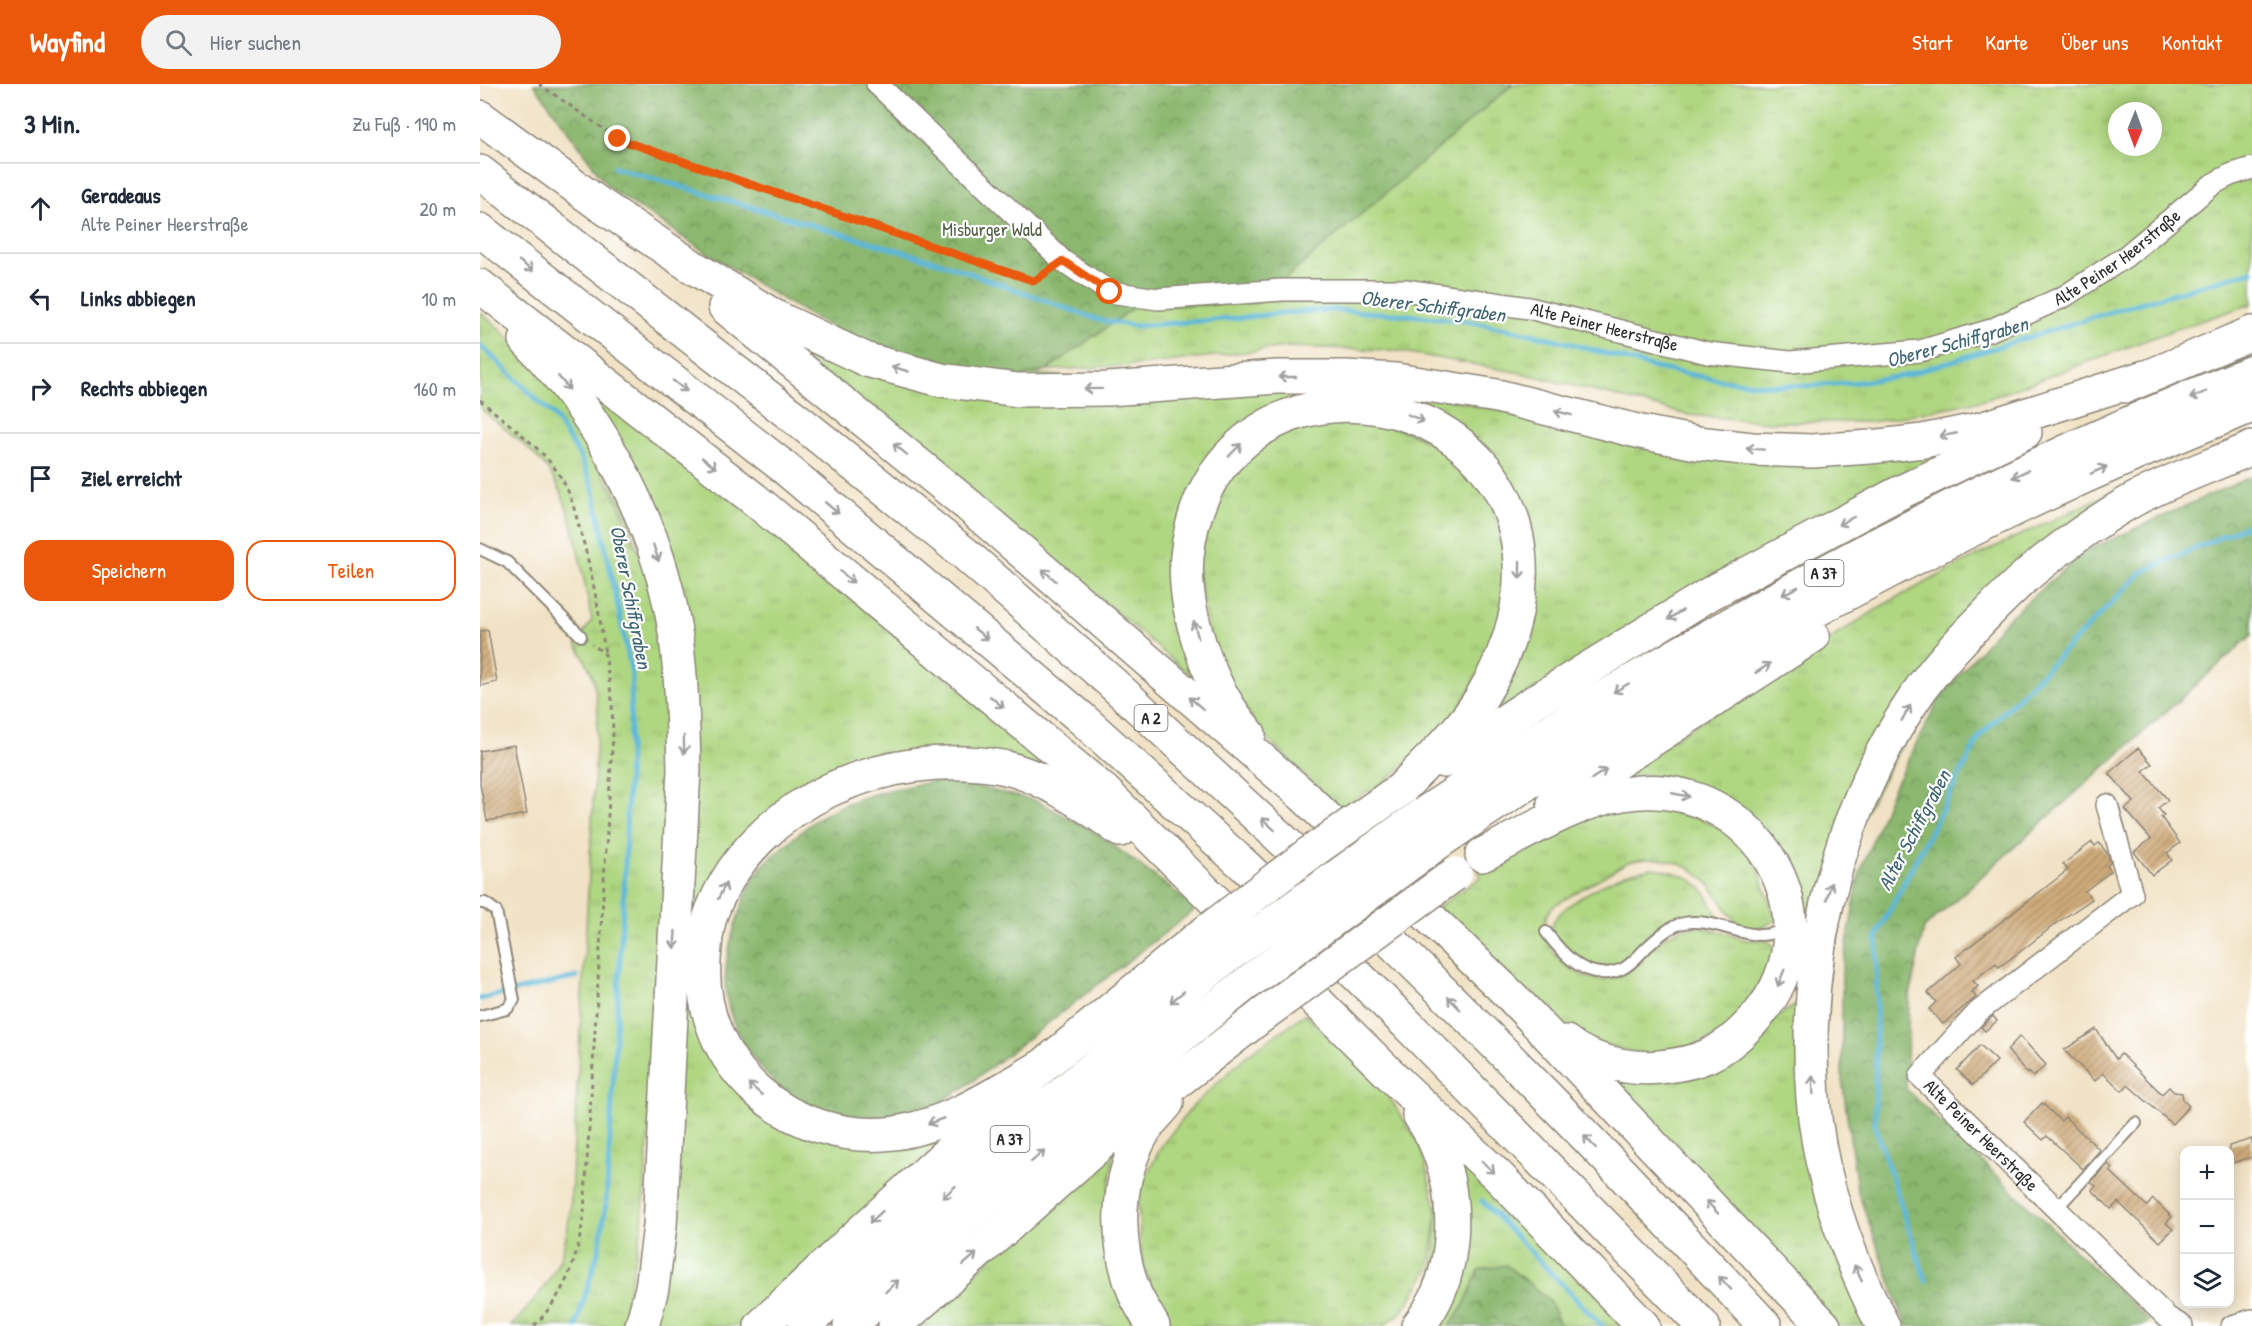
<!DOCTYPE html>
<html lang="de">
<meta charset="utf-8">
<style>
body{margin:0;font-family:"Patrick Hand",sans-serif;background:#f2f2f3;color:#1f2937}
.controls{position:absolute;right:18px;bottom:18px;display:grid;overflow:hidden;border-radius:12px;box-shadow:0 3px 15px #0003}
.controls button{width:54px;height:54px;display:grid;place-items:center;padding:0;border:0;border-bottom:2px solid #e0e1e3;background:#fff;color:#1f2937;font:30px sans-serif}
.compass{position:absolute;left:1628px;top:18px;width:54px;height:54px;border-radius:50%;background:#fff;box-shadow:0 3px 15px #0003;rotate:181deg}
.stop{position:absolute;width:18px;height:18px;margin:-14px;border:4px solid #ea580c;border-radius:50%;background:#fff}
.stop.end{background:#ea580c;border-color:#fff;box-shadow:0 2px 6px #0008}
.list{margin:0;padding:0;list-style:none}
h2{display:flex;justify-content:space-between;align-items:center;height:78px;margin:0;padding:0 24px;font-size:26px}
h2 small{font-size:20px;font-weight:400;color:#747a83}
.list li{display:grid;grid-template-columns:39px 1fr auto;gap:18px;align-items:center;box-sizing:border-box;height:90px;padding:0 24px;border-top:2px solid #e0e1e3}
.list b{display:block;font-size:22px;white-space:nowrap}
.list p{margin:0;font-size:20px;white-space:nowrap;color:#747a83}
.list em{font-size:20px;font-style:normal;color:#747a83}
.actions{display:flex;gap:12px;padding:18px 24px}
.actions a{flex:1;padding:14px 0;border:2px solid #ea580c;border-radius:18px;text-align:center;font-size:21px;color:#ea580c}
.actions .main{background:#ea580c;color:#fff}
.icon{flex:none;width:33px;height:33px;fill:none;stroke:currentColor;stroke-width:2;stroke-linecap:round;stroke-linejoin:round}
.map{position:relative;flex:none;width:1772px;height:1242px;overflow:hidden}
header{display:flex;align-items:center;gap:36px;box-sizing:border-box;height:84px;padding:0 30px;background:#ea580c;color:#fff}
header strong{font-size:28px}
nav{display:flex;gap:33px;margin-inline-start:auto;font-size:21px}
.search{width:420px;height:54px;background:#f2f2f3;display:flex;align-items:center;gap:15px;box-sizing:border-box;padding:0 21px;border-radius:33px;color:#747a83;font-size:22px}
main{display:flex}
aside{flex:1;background:#fff}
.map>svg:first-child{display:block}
</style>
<header>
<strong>Wayfind</strong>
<div class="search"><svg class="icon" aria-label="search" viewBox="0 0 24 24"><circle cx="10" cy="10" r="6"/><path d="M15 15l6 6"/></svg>Hier suchen</div>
<nav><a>Start</a><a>Karte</a><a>Über uns</a><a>Kontakt</a></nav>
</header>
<main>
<aside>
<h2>3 Min.<small>Zu Fuß · 190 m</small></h2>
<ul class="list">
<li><svg class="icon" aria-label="ahead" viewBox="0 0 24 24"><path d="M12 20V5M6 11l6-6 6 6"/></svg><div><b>Geradeaus</b><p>Alte Peiner Heerstraße</p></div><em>20 m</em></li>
<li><svg class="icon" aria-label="left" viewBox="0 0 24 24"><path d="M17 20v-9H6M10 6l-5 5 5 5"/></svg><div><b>Links abbiegen</b></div><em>10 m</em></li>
<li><svg class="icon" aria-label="right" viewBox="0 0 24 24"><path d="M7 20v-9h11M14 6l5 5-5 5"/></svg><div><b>Rechts abbiegen</b></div><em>160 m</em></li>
<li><svg class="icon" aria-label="arrive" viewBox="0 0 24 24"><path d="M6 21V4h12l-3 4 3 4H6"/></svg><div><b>Ziel erreicht</b></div></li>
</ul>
<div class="actions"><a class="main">Speichern</a><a>Teilen</a></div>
</aside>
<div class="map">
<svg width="1772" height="1242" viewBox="0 0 1772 1242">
<defs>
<pattern id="grass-tufts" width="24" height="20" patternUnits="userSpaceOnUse" patternTransform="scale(1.5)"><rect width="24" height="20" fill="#afd680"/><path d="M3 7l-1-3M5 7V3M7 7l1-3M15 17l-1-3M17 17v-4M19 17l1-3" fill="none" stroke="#97b86f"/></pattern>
<pattern id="forest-crowns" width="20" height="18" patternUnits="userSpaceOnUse" patternTransform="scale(1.5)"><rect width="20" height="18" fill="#8bb76e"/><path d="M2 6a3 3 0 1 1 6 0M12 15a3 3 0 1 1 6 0" fill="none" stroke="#72955b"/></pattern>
<pattern id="building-hatch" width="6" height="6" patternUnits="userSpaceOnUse" patternTransform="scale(1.5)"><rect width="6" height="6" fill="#cfab7a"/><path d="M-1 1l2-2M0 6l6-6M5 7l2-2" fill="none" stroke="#a88b64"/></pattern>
</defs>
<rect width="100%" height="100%" fill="#fff"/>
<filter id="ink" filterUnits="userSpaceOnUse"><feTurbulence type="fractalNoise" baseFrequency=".0167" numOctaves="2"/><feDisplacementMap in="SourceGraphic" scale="12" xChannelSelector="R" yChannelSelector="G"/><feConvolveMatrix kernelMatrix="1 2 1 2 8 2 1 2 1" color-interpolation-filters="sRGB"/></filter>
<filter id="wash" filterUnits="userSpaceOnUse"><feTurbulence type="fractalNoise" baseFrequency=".008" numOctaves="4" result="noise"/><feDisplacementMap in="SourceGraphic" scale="24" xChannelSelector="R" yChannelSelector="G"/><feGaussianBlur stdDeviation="1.35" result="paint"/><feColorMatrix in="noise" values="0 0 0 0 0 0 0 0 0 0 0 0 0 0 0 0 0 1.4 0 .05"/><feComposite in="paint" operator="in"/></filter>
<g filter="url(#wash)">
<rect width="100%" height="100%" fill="#f1e2c5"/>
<!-- grass -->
<path fill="url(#grass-tufts)" stroke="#6d8056" stroke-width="1.5" fill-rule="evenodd" d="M 1033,0 L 1772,0 L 1772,220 L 1688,248 L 1505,316 L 1393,338 L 1290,338 L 1209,331 L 1042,289 L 912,266 L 806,263 L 662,281 L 567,286 L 654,223 L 777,218 ZM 1637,27 L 1673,27 L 1673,63 L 1637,63 Z
M 0,228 L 20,245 L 73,300 L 135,412 L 173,502 L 190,614 L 185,821 L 162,1141 L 141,1242 L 31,1242 C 51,1221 74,1196 82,1168 C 86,1156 88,1143 90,1130 L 118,630 C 115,596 114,589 96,560 L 112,536 C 102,492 95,422 68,386 C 50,362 23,344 0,324 Z
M 300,255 L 342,270 L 738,307 L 925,306 L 1135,351 L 1507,353 L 1006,632 L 1034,564 L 1020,393 L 852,311 L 717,402 L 718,598 L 603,499 Z
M 68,263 L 575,683 L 347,696 L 213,857 L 286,1031 L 477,1042 L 268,1242 L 170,1242 L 206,560 Z
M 870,330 L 961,359 L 1011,414 L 1030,488 L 1013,566 L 969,641 L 892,709 L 889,706 L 859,726 L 780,647 L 732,569 L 716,477 L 748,390 L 800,348 Z
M 1647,401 L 1501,516 L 1325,839 L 1321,837 L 1317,810 L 1195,695 L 1159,691 L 1133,697 L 1162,675 L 1405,520 L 1500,470 Z
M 1181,715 L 1269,759 L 1296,836 C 1254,861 1250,822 1227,798 C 1205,775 1175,770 1146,779 L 1073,822 C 1044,854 1094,901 1128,895 C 1141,893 1148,885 1158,876 C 1188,849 1200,835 1243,848 C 1249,850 1255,853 1261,855 C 1282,860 1288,848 1298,871 L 1257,944 L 1179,975 L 1094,952 L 1069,933 L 956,825 L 1001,793 L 998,787 L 1080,736 Z
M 1173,784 C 1212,790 1226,800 1239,838 C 1226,838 1210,835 1196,837 C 1176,840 1151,864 1141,881 C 1113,888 1104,882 1084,862 C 1079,857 1071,851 1072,843 C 1072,826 1126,798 1141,792 C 1152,787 1162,786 1173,784 Z
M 1318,919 L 1387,1242 L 1354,1242 L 1104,977 L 1158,991 L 1289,932 L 1294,935 Z
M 825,930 L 904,1005 L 941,1063 L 957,1129 L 949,1184 L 924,1226 L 904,1242 L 693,1242 L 674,1214 L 661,1173 L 658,1108 L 682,1061 L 713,1022 L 766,972 Z
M 964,1051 L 1153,1242 L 1081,1242 L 1068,1215 L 999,1186 L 984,1221 L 970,1242 L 948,1242 Z
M 634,1066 L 627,1121 L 665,1242 L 442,1242 L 542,1143 Z"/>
<!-- forest -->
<path fill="url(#forest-crowns)" stroke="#5b714c" stroke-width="1.5" d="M 54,0 L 1033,0 L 777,219 L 654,223 L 567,286 L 541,293 L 396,269 L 307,218 L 224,167 L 129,104 Z
M 1772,392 L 1772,551 L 1444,844 L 1429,916 L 1426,1005 L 1669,1237 L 1663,1242 L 1426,1242 L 1377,1105 L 1362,995 L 1362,888 L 1379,791 L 1410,711 L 1460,613 L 1527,535 L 1606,467 Z
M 468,696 L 557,717 L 618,750 L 717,824 L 485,1003 C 474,1009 462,1018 450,1023 C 413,1036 370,1035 334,1023 C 290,1008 252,954 246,910 C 241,875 261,814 280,785 C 286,776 329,741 338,734 C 377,710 423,702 468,696 Z
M 1026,1181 L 1068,1215 L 1081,1242 L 970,1242 L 984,1221 L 999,1186 Z"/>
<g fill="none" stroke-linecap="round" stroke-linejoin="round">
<!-- stream -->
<path stroke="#5bb7d9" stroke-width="5" d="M 134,83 L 462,179 L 619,236 L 656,242 L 759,234 L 802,229 L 855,226 L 929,231 L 987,237 L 1037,247 L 1082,257 L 1175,284 L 1240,296 L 1285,301 L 1330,302 L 1379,298 L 1423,292 L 1653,221 L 1772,187
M 0,261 L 73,331 L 99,371 L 113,404 L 152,590 L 144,806 L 126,1120 L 119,1165 L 96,1242
M 0,915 L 97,893
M 1002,1117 L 1122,1242
M 1446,1197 L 1395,1042 L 1397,851 L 1500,652 L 1662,488 L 1772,439"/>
</g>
<g id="blocks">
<!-- building -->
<path fill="url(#building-hatch)" d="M 8,546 L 17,598 L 0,602 L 0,547 Z
M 34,661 L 47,730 L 7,737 L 0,700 L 0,667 Z
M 1658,664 L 1672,680 L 1663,687 L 1688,716 L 1678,724 L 1684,731 L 1681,733 L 1700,759 L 1687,769 L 1692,776 L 1672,791 L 1654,768 L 1671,755 L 1645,725 L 1654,718 L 1629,689 Z
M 1612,758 L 1615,762 L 1619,759 L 1628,770 L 1630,779 L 1627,782 L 1631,787 L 1605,807 L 1612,815 L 1578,838 L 1545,864 L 1519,883 L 1516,879 L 1493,897 L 1498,902 L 1492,908 L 1496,913 L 1463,940 L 1449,925 L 1456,918 L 1448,909 L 1481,880 L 1476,873 L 1588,786 L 1583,780 Z
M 1513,932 L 1517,937 L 1505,947 L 1501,943 Z
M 1616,945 L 1636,975 L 1641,970 L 1682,1010 L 1689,1003 L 1694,1008 L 1702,1009 L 1703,1016 L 1709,1022 L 1692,1040 L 1648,1001 L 1642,1007 L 1623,989 L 1615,997 L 1584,966 Z
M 1540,952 L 1566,981 L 1553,993 L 1549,988 L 1548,990 L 1527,966 Z
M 1500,961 L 1517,977 L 1493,1001 L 1477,986 Z
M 1562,1019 L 1581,1037 L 1585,1033 L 1620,1066 L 1603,1085 L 1567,1052 L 1563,1056 L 1544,1038 Z
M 1772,1055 L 1772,1073 L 1749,1080 L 1749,1062 Z
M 1628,1080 L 1633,1084 L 1630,1087 L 1667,1122 L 1673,1115 L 1692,1133 L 1686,1139 L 1693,1145 L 1680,1158 L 1638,1118 L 1631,1125 L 1612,1106 L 1616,1102 L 1611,1098 Z"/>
</g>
</g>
<g filter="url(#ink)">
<use href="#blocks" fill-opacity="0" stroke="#8e8678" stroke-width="1.5"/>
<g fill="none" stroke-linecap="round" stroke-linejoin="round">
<!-- lane casing -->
<g stroke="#8e8678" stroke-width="14">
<path id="lane" d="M 0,465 L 27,478 L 101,552
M 0,819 L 5,819 L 16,827 L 34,916 L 27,925 L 0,932
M 1066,848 C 1084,872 1109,900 1142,885 C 1151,881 1159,871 1166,864 C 1177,854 1189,842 1204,839 C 1230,834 1256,850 1281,851 C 1289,851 1297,848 1304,847
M 1575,1126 L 1656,1039"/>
</g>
<!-- street casing -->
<g stroke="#8e8678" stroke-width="24">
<g id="street">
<path id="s1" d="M 397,0 L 583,177 L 630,208 L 678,215 L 802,206 L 925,206 L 1049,224 L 1228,269 L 1310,278 L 1440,267 L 1511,246 L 1585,212 L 1645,173 L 1733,100 L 1750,91 L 1772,84"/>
<path id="s2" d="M 1627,721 L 1652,810 L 1498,928 L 1440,992 L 1687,1233 L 1702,1242"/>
<path d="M 1752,1242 L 1772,1236"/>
</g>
</g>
<!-- highway casing -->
<g stroke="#8e8678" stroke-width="36">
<path id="highway" d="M 0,33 L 119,120 L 213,183 L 297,234 L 387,276 L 461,296 L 538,306 L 628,305 L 797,293 L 866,293 L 916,296 L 1017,312 L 1161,348 L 1217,359 L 1272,365 L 1332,367 L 1390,363 L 1443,357 L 1501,345 L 1665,293
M 0,88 L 329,345 L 484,469 L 632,599 L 844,794
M 0,146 L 300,380 L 600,633 L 765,782 L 925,938 L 1223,1242
M 0,202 L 274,415 L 624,707 L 920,1000 L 1018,1092 L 1163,1242
M 245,223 L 488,421 L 824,712 L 1033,914 L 1344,1242
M 46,256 C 122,332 181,447 196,554 C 202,598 203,642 204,686 L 180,1142 L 172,1204 L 162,1242
M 1646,302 L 1772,249
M 769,650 C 731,608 702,529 707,472 C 712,423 733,379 774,350 C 867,285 1012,335 1036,449 C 1049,507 1031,565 1001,614 C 980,648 948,676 921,705
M 964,677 L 1054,618 L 1231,509 L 1417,410 L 1545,348
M 1074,719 L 1333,552
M 939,733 C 1001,692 1063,650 1127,612 C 1333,489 1548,376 1772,288
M 956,760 C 1211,585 1484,435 1772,322
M 1002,771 C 1044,750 1097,717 1143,710 C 1277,687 1367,844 1268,942 C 1241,970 1219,979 1180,983 C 1150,986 1110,978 1086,958
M 880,827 C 1019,961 1154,1100 1285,1242
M 564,981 C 518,1008 469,1041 415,1049 C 311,1062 217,983 224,876 C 225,860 226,842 232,827 C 276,715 408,663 522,683 C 562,691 608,722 640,746
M 281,1242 L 372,1156 L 564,981 L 718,854
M 325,1242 C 458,1113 599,994 742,876
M 370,1242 C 495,1122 628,1011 763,902
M 415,1242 L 643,1040 L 785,929
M 673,1242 C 667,1231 660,1221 655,1210 C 634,1157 635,1093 666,1044 C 672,1035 680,1028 687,1019
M 938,1242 C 979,1193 980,1114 955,1058 C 951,1048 944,1039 939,1030
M 1403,1242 C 1367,1171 1339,1094 1333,1014 C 1322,871 1357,728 1438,609 C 1456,582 1479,558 1502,535 C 1520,516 1538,498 1558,482 C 1588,458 1622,433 1657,414 C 1692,395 1734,381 1772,364"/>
</g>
<!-- path -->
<path stroke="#8e8678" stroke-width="3" stroke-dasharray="4.5 4.5" stroke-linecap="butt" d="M 59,0 L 138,55 L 553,197 L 566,188
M 0,316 C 23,336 65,366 80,392 C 89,406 94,423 98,439 C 111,482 119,526 125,570
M 54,1242 C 87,1208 98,1174 104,1128 L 133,649 L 132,616 L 125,570 L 112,560"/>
<!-- lane -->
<use href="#lane" stroke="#fff" stroke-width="10"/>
<!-- street -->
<use href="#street" stroke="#fff" stroke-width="21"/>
<!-- highway -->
<use href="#highway" stroke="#fff" stroke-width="33"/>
<!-- highway-bridge casing -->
<g stroke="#8e8678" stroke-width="36" stroke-linecap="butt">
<path id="highway-bridge" d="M 718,854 L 830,769 L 921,705
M 742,876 L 939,733
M 763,902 L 956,760
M 785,929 L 975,790"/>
</g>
<!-- highway-bridge -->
<use href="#highway-bridge" stroke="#fff" stroke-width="33"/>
</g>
<!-- one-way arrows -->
<defs><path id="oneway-shaft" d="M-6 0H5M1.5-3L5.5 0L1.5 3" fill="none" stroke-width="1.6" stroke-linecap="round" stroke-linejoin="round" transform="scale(1.5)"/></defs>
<g stroke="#a0a0a0">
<use href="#oneway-shaft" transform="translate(46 182) rotate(38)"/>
<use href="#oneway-shaft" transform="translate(420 285) rotate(-164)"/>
<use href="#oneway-shaft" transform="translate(807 293) rotate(180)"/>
<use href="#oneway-shaft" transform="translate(84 299) rotate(50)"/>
<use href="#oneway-shaft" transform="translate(200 302) rotate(38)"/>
<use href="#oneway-shaft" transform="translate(613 305) rotate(179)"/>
<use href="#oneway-shaft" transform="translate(1718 311) rotate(157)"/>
<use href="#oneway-shaft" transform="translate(1083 329) rotate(-166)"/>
<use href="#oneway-shaft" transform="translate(936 334) rotate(23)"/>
<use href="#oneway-shaft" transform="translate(1468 351) rotate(169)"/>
<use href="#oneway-shaft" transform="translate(420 365) rotate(-141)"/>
<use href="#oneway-shaft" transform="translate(1275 365) rotate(-176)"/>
<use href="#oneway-shaft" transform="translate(755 366) rotate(-46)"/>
<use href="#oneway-shaft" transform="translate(229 379) rotate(38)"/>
<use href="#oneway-shaft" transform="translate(1619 386) rotate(-24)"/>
<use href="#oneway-shaft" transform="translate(1540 390) rotate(155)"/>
<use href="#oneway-shaft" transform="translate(352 424) rotate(40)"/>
<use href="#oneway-shaft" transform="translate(1366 437) rotate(152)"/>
<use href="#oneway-shaft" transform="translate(176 469) rotate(72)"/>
<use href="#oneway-shaft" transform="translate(1040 486) rotate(90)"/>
<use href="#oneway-shaft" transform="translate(569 491) rotate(-139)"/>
<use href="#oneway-shaft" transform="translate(367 493) rotate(40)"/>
<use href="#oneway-shaft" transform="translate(1310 507) rotate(152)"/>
<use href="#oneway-shaft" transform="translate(1195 531) rotate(148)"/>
<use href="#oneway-shaft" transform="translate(716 546) rotate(-105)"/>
<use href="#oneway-shaft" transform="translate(501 550) rotate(40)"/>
<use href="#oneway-shaft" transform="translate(1283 584) rotate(-33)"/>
<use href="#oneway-shaft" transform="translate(1141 604) rotate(150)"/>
<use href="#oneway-shaft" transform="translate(517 618) rotate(40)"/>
<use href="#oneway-shaft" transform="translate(716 619) rotate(-139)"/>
<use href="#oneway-shaft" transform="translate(1426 629) rotate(-60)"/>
<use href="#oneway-shaft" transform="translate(204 661) rotate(89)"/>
<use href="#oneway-shaft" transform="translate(1119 690) rotate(-33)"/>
<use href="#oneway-shaft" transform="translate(1201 711) rotate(11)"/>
<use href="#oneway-shaft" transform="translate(788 740) rotate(-138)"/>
<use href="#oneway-shaft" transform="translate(242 807) rotate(-64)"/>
<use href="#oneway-shaft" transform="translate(1349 807) rotate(-75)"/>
<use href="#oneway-shaft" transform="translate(195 856) rotate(93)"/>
<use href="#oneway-shaft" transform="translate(1301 894) rotate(112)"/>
<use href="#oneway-shaft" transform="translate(697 913) rotate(141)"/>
<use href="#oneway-shaft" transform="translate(974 919) rotate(-134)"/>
<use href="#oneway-shaft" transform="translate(1333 1001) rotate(-92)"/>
<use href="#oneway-shaft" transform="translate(275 1005) rotate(-139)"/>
<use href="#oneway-shaft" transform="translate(456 1037) rotate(160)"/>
<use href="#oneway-shaft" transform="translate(1110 1058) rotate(-134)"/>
<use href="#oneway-shaft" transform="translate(558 1072) rotate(-41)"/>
<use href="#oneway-shaft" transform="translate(1008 1083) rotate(43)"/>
<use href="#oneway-shaft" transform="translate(469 1108) rotate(138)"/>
<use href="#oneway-shaft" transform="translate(1232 1123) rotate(-133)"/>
<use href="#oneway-shaft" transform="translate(396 1133) rotate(138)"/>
<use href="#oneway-shaft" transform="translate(490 1175) rotate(-41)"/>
<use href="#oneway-shaft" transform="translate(1378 1189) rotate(-115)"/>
<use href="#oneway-shaft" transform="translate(1245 1199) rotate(-133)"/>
<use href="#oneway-shaft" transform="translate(412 1202) rotate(-43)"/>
</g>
</g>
<g fill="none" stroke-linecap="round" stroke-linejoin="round" filter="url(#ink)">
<!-- route -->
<path stroke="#ea580c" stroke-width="8" d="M 138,55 L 554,197 L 583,177 L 630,208"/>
</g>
<g text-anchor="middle" stroke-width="4.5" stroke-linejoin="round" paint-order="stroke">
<!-- shield labels -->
<g fill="#fff" stroke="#6b6b6b" stroke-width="1.5">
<rect x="1324.5" y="476" width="39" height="26" rx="4.5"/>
<rect x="654.5" y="621" width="33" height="26" rx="4.5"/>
<rect x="510.5" y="1042" width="39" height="26" rx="4.5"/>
</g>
<g font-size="16" font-weight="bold" fill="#2b2b2b">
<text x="1344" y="495">A 37</text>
<text x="671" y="640">A 2</text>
<text x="530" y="1061">A 37</text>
</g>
<!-- park labels -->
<g font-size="18" fill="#535e44" stroke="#fff">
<text x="512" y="152">Misburger Wald</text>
</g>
<!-- street labels -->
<g font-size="18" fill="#2b2b2b" stroke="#fff">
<text dy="6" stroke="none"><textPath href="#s1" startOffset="1352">Alte Peiner Heerstraße</textPath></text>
<text dy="6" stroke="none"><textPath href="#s1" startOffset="812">Alte Peiner Heerstraße</textPath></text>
<text dy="6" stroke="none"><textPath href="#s2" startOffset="458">Alte Peiner Heerstraße</textPath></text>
</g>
<!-- water labels -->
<g font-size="20" font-style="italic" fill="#3e6371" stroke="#fff">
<text transform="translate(953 222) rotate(7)" y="7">Oberer Schiffgraben</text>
<text transform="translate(1477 258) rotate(-15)" y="7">Oberer Schiffgraben</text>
<text transform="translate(151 513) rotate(79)" y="7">Oberer Schiffgraben</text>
<text transform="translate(1434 746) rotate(-62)" y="7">Alter Schiffgraben</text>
</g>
</g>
</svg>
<div class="controls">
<button>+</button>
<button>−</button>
<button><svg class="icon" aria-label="layers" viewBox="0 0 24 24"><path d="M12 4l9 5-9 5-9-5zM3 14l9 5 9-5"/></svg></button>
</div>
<svg class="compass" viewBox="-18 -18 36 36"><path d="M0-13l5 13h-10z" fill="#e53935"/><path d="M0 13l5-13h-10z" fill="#747a83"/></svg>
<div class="stop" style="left:630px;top:208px"></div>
<div class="stop end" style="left:138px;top:55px"></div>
</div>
</main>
